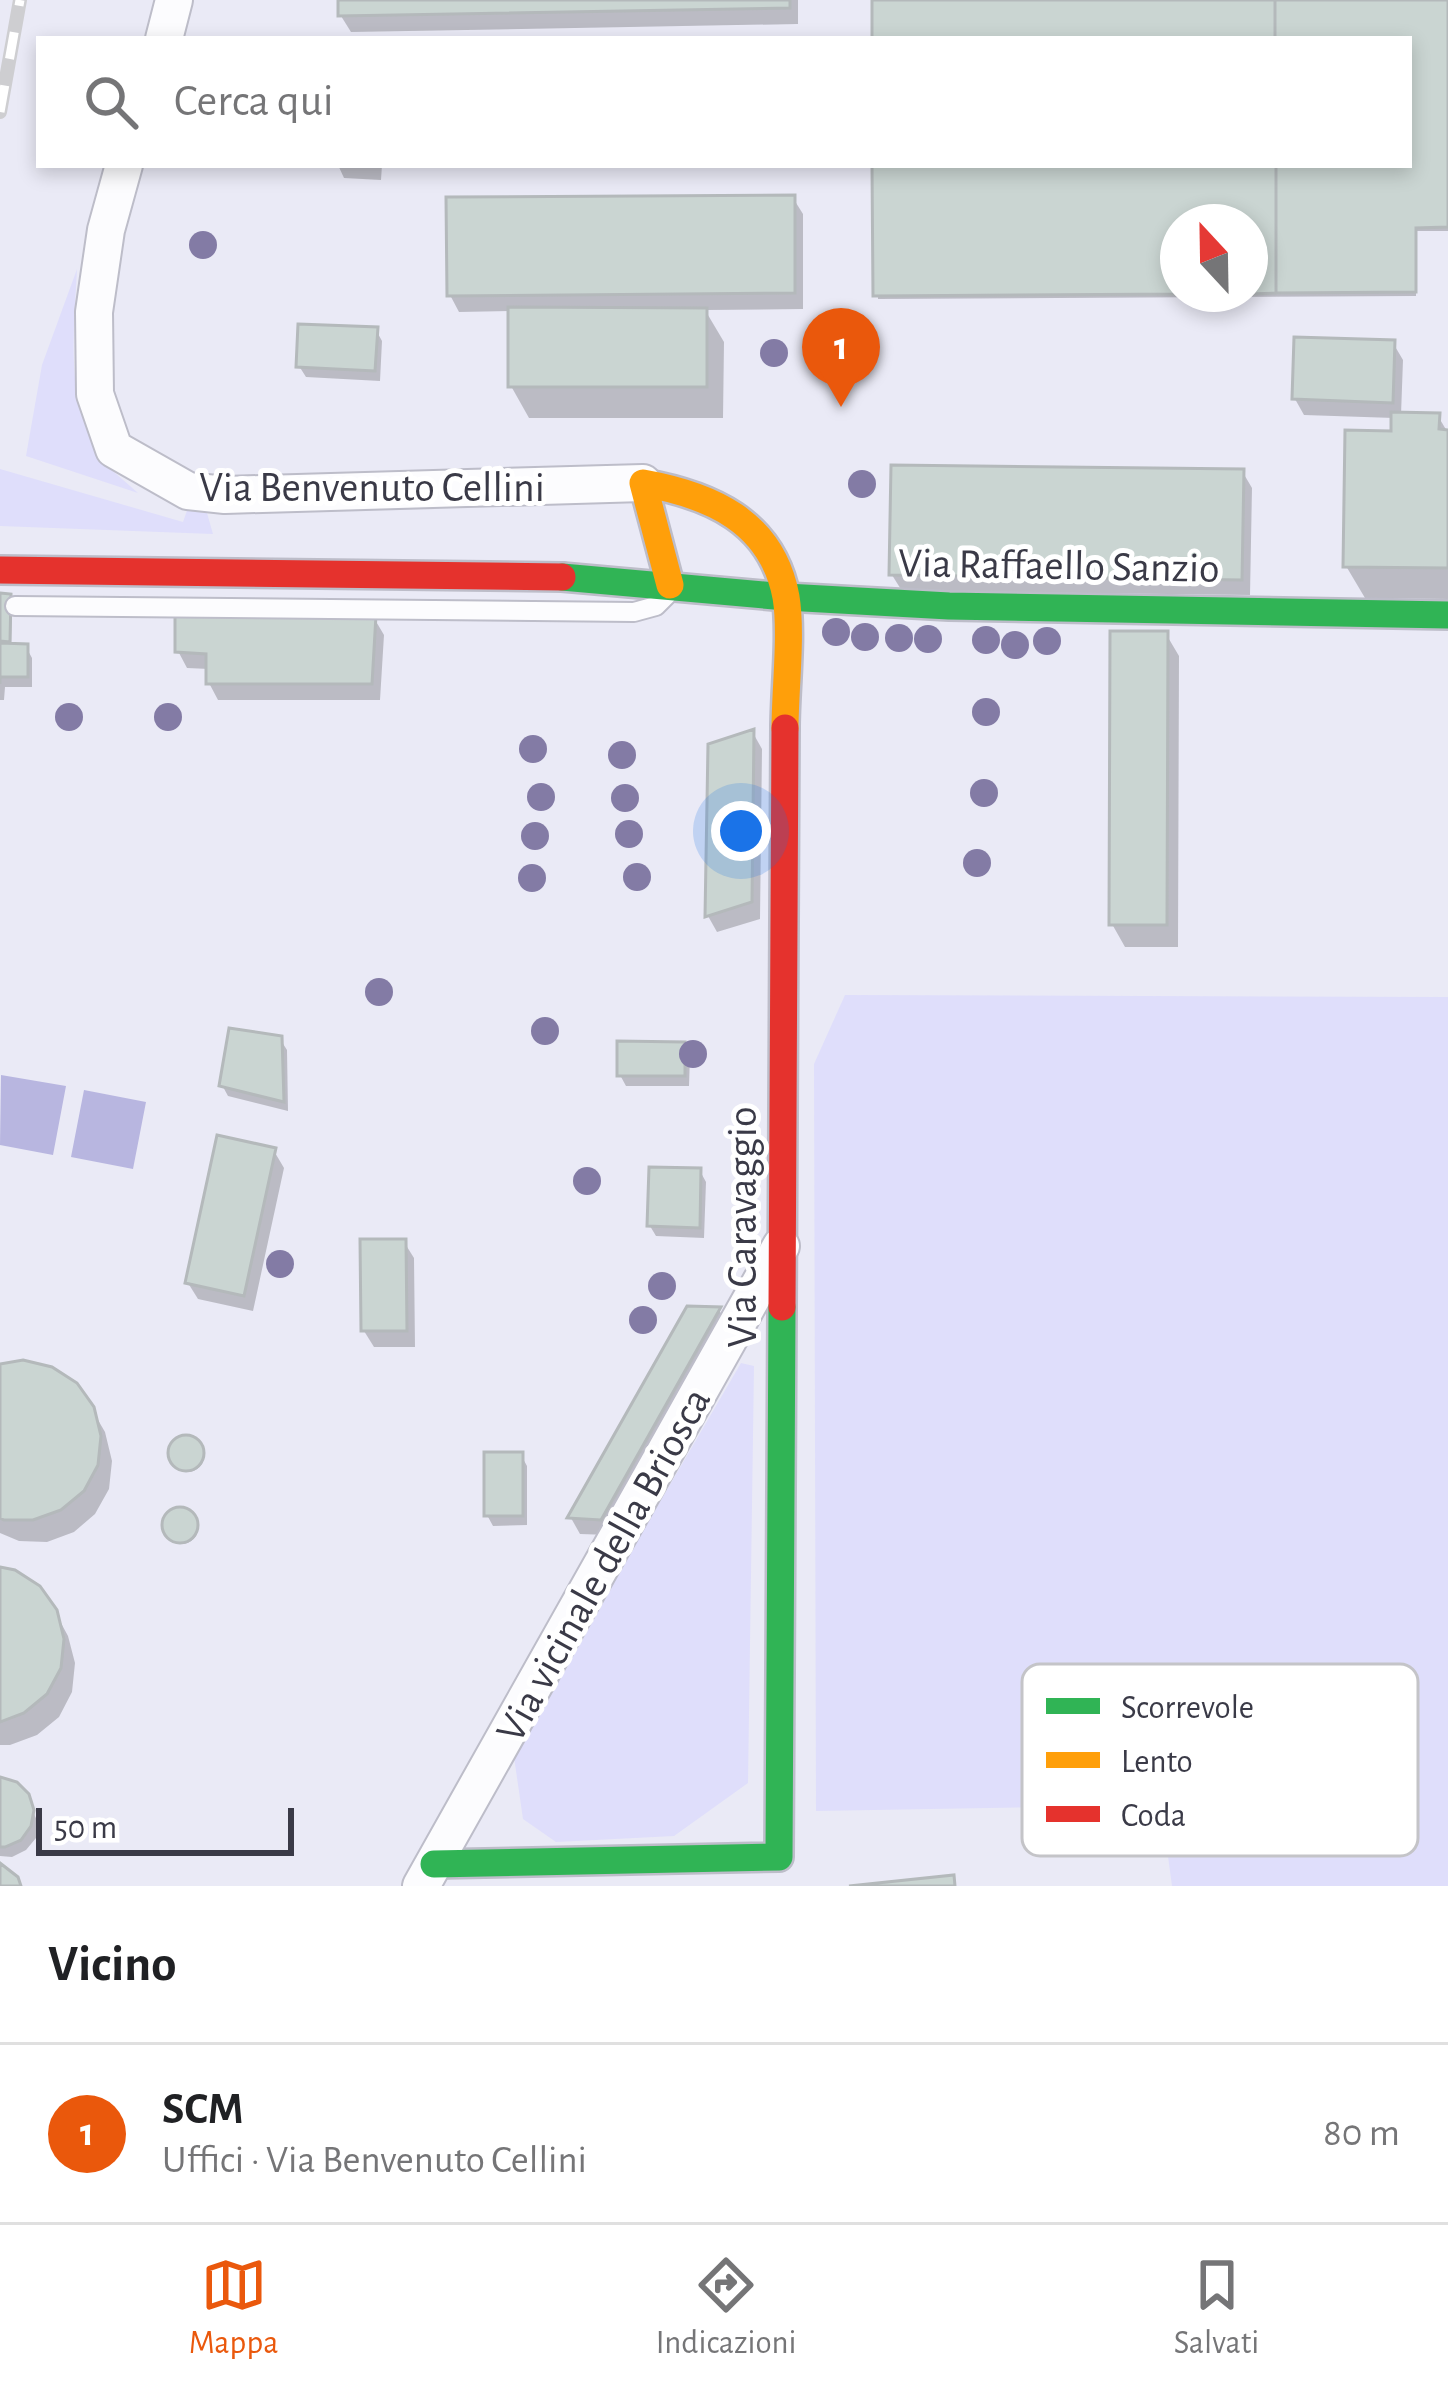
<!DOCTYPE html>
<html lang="it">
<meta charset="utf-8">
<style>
body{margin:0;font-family:"Alegreya Sans",sans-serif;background:#f2f2f2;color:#202124}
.compass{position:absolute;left:1160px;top:204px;width:108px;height:108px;border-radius:50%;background:#fff;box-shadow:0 6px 18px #0003;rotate:338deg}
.scale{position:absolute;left:36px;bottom:30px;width:258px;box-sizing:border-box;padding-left:12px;border:6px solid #3a3a47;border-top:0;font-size:33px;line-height:42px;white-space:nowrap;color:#3a3a47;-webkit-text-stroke:9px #fff;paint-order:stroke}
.you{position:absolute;left:741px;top:831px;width:42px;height:42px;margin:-30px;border:9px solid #fff;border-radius:50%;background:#1a73e8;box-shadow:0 0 0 18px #1a73e833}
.badge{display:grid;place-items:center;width:78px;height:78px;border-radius:50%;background:#ea580c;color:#fff;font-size:39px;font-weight:700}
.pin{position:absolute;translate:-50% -99px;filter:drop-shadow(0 3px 6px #0008)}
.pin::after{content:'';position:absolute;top:63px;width:42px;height:36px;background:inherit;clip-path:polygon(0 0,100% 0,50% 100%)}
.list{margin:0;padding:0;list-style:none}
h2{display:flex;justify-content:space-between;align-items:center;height:156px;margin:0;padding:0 48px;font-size:51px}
h2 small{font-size:39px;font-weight:400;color:#757577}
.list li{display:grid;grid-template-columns:78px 1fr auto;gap:36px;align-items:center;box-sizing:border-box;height:180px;padding:0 48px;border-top:3px solid #e0e0e0}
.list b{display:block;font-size:45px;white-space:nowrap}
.list p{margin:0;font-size:39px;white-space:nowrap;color:#757577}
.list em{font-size:39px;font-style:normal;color:#757577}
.icon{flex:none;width:66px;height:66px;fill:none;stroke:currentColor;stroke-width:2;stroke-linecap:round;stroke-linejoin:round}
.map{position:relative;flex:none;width:1448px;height:1886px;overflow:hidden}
.search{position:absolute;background:#fff;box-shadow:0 6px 18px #0003;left:36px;right:36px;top:36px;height:132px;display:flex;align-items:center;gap:30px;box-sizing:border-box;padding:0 42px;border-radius:0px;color:#757577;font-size:45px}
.sheet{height:336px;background:#fff}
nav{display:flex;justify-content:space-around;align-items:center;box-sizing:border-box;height:168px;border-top:3px solid #e0e0e0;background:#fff;font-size:33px;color:#757577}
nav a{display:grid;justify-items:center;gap:6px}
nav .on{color:#ea580c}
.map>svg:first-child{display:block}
</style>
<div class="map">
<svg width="1448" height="1886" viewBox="0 0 1448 1886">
<rect width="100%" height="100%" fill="#eaeaf6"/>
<!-- green -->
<path fill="#dfdefb" d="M 77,269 C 74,332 65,396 98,453 C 107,468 125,481 138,493 L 26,456 L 42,365 Z
M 0,469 L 183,522 L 189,505 L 205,506 L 213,534 L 0,526 Z
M 845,995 L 1448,997 L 1448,1886 L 1172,1886 L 1161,1805 L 816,1811 L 814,1064 Z
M 741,1363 L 754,1366 L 748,1783 L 674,1836 L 556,1842 L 523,1819 L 514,1757 L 520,1742 Z"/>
<!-- water -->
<path fill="#b8b6e0" d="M 1,1075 L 66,1086 L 53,1155 L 0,1145 Z
M 84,1090 L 146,1102 L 133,1169 L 71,1157 Z"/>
<!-- shadow -->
<path fill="#0003" fill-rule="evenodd" d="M 341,0 L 798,0 L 798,24 L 351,32 L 341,16 Z
M 875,0 L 1448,0 L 1448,231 L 1416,231 L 1416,296 L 878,299 L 875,165 L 1409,165 L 1409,39 L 875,39 ZM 1178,222 L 1250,222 L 1250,294 L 1178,294 Z
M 338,165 L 382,165 L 381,180 L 344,178 Z
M 793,198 L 803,214 L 803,309 L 705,310 L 724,342 L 723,418 L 529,418 L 511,386 L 511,311 L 459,312 L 450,295 Z
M 376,330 L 382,341 L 380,381 L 306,377 L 299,366 Z
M 1393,343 L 1403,360 L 1401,415 L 1438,416 L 1448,433 L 1448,599 L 1365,598 L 1346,566 L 1394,434 L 1394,418 L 1304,415 L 1295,399 Z
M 1242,471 L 1252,488 L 1250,595 L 902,591 L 892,575 Z
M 0,596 L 12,601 L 11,647 L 26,647 L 32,658 L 32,687 L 5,687 L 4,700 L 0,700 Z
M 374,618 L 384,635 L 380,700 L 218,700 L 209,683 L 209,669 L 187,668 L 178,651 Z
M 1166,634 L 1179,656 L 1178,947 L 1125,947 L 1112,924 Z
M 753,733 L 762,749 L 760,919 L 717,932 L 708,916 L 711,746 Z
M 280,1039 L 287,1050 L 288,1111 L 228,1096 L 222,1085 Z
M 684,1045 L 690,1055 L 689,1086 L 626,1086 L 620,1075 Z
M 274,1151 L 284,1168 L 253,1311 L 198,1299 L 188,1283 Z
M 700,1171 L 706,1182 L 704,1238 L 656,1236 L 650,1226 Z
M 404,1242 L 414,1258 L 415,1347 L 374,1347 L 364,1331 Z
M 689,1309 L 719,1310 L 728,1326 L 610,1535 L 580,1534 L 571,1518 Z
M 0,1367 L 91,1408 L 105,1432 L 112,1461 L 109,1489 L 95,1514 L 74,1532 L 47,1542 L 19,1541 L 0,1533 Z
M172 1456a16 16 0 1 1 32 0a16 16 0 1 1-32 0Z
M 521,1455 L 527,1466 L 527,1525 L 493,1526 L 487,1515 Z
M166 1528a16 16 0 1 1 32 0a16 16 0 1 1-32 0Z
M 0,1570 L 55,1612 L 68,1636 L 75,1663 L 72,1692 L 59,1717 L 37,1735 L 10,1745 L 0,1745 Z
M 0,1780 L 26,1795 L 38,1823 L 36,1838 L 26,1850 L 12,1857 L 0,1856 Z"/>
<!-- building -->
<path fill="#cad5d2" stroke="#b4b9bb" stroke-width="3" d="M 338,0 L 790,0 L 790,8 L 338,16 Z
M 872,0 L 1275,0 L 1275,39 L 872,39 Z
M 1275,0 L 1448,0 L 1448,227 L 1416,228 L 1416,292 L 1276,293 L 1276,165 L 1409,165 L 1409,39 L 1275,39 Z
M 872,165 L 1276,165 L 1276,293 L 1250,294 L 1250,222 L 1178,222 L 1178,294 L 1182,294 L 873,296 Z
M 795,195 L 795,293 L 447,296 L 446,197 Z
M 508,307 L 707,308 L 707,387 L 508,387 Z
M 298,324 L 378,327 L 375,371 L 296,367 Z
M 1294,337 L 1395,340 L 1393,403 L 1292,399 Z
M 1391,412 L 1440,413 L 1439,429 L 1448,430 L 1448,568 L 1343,567 L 1345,430 L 1391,431 Z
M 891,465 L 1244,469 L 1242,580 L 889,575 Z
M 0,593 L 11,594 L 10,642 L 0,641 Z
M 376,615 L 372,684 L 206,684 L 206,654 L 175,652 L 175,616 Z
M 1110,631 L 1168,631 L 1167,925 L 1109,925 Z
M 0,643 L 28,644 L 28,677 L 0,677 L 0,684 Z
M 754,729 L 752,902 L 705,917 L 708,744 Z
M 229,1028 L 282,1036 L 284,1102 L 219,1086 Z
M 617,1041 L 685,1042 L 685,1076 L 617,1076 Z
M 217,1135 L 276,1148 L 244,1296 L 185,1283 Z
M 649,1167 L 701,1168 L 700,1228 L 647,1226 Z
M 360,1239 L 406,1239 L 407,1331 L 361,1331 Z
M 687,1306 L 721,1307 L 601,1520 L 567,1518 Z
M 23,1360 L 52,1367 L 77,1383 L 94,1407 L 101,1436 L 98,1465 L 84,1491 L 61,1510 L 33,1520 L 4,1520 L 0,1518 L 0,1364 Z
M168 1453a18 18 0 1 1 36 0a18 18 0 1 1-36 0Z
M 484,1452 L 523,1452 L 523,1516 L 484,1516 Z
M162 1525a18 18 0 1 1 36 0a18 18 0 1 1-36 0Z
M 0,1567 L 15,1570 L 40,1586 L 57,1610 L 64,1639 L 61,1668 L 47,1694 L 24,1713 L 0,1722 Z
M 0,1777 L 17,1782 L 29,1794 L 34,1810 L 31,1826 L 21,1840 L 5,1847 L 0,1847 Z
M 0,1863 L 18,1877 L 21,1886 L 0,1886 Z
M 954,1875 L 955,1886 L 849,1886 Z"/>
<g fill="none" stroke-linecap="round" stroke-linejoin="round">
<!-- lane casing -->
<g stroke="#bdbdc9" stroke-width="22">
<path id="lane" d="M 15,606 L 634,612 L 656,606 L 667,595"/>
</g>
<!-- street casing -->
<g stroke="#bdbdc9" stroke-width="40">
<path id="street" d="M 164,39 L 174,0
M 124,165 L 106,230 L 94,312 L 95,394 L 114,449 L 188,491 L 225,495 L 643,483
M 421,1886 L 781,1246"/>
</g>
<!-- fast casing -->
<g stroke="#bdbdc9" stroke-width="32">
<path id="fast" d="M 562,577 L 786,597 L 949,606 L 1448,615
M 434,1864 L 779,1857 L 782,1307"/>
</g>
<!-- slow casing -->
<g stroke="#bdbdc9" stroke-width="32">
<path id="slow" d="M 670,585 L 643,483 C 710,495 772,521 786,597 C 792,633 785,691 785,728"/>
</g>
<!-- jam casing -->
<g stroke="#bdbdc9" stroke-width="32">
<path id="jam" d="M 0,570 L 562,577
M 782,1307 L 785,728"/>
</g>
<!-- lane -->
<use href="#lane" stroke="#fcfcfe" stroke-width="18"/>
<!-- street -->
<use href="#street" stroke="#fcfcfe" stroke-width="36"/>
<!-- fast -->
<use href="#fast" stroke="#30b455" stroke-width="27"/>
<!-- slow -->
<use href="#slow" stroke="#ff9f0a" stroke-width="27"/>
<!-- jam -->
<use href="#jam" stroke="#e5322d" stroke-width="27"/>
<!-- rail casing -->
<g stroke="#ceced1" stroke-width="14">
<path id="rail" d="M 0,112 L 20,0"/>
</g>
<!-- rail -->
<use href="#rail" stroke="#fff" stroke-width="9" stroke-dasharray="27" stroke-linecap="butt"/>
</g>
<!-- trees -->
<g fill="#837ba5">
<circle cx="203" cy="245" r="14"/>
<circle cx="774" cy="353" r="14"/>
<circle cx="862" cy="484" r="14"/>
<circle cx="836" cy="632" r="14"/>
<circle cx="865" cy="637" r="14"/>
<circle cx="899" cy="638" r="14"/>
<circle cx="928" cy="639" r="14"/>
<circle cx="986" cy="640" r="14"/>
<circle cx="1047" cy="641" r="14"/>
<circle cx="1015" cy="645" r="14"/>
<circle cx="986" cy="712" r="14"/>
<circle cx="69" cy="717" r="14"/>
<circle cx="168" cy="717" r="14"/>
<circle cx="533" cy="749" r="14"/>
<circle cx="622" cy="755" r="14"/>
<circle cx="984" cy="793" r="14"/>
<circle cx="541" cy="797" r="14"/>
<circle cx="625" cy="798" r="14"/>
<circle cx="629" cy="834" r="14"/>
<circle cx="535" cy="836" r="14"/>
<circle cx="977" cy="863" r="14"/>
<circle cx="637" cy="877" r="14"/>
<circle cx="532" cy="878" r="14"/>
<circle cx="379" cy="992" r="14"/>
<circle cx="545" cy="1031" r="14"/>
<circle cx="693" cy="1054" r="14"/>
<circle cx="587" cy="1181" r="14"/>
<circle cx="280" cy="1264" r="14"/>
<circle cx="662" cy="1286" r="14"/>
<circle cx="643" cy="1320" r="14"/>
</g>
<g text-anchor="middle" stroke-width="10" stroke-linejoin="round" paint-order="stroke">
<!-- street labels -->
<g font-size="42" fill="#3a3a47" stroke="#fff">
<text x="372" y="501">Via Benvenuto Cellini</text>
<text transform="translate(1059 564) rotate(1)" y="15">Via Raffaello Sanzio</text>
<text transform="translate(741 1227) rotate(-90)" y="15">Via Caravaggio</text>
<text transform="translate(602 1564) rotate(-61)" y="15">Via vicinale della Briosca</text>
</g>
</g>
<!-- legend -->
<rect x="1022" y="1664" width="396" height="192" rx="18" fill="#fff" stroke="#c4c4c8" stroke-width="3"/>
<rect x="1046" y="1698" width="54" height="16" fill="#30b455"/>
<rect x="1046" y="1752" width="54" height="16" fill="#ff9f0a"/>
<rect x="1046" y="1806" width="54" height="16" fill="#e5322d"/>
<g font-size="33" fill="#3a3a47">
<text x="1121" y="1718">Scorrevole</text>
<text x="1121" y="1772">Lento</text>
<text x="1121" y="1826">Coda</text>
</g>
</svg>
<svg class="compass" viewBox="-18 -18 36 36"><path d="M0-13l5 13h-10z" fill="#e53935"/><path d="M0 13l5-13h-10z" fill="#757577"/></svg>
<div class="scale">50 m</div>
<div class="you"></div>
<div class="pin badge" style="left:841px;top:407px">1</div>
<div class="search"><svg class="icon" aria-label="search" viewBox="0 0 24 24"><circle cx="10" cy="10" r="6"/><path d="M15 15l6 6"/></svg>Cerca qui</div>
</div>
<section class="sheet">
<h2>Vicino<small></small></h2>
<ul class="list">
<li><span class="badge">1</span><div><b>SCM</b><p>Uffici · Via Benvenuto Cellini</p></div><em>80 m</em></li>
</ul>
</section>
<nav>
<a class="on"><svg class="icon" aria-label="map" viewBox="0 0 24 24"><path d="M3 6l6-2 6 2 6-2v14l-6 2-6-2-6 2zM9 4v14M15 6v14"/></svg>Mappa</a>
<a><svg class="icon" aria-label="directions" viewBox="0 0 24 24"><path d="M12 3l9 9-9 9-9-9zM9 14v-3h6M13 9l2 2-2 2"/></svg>Indicazioni</a>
<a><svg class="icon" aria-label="saved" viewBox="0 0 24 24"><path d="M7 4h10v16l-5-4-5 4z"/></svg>Salvati</a>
</nav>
